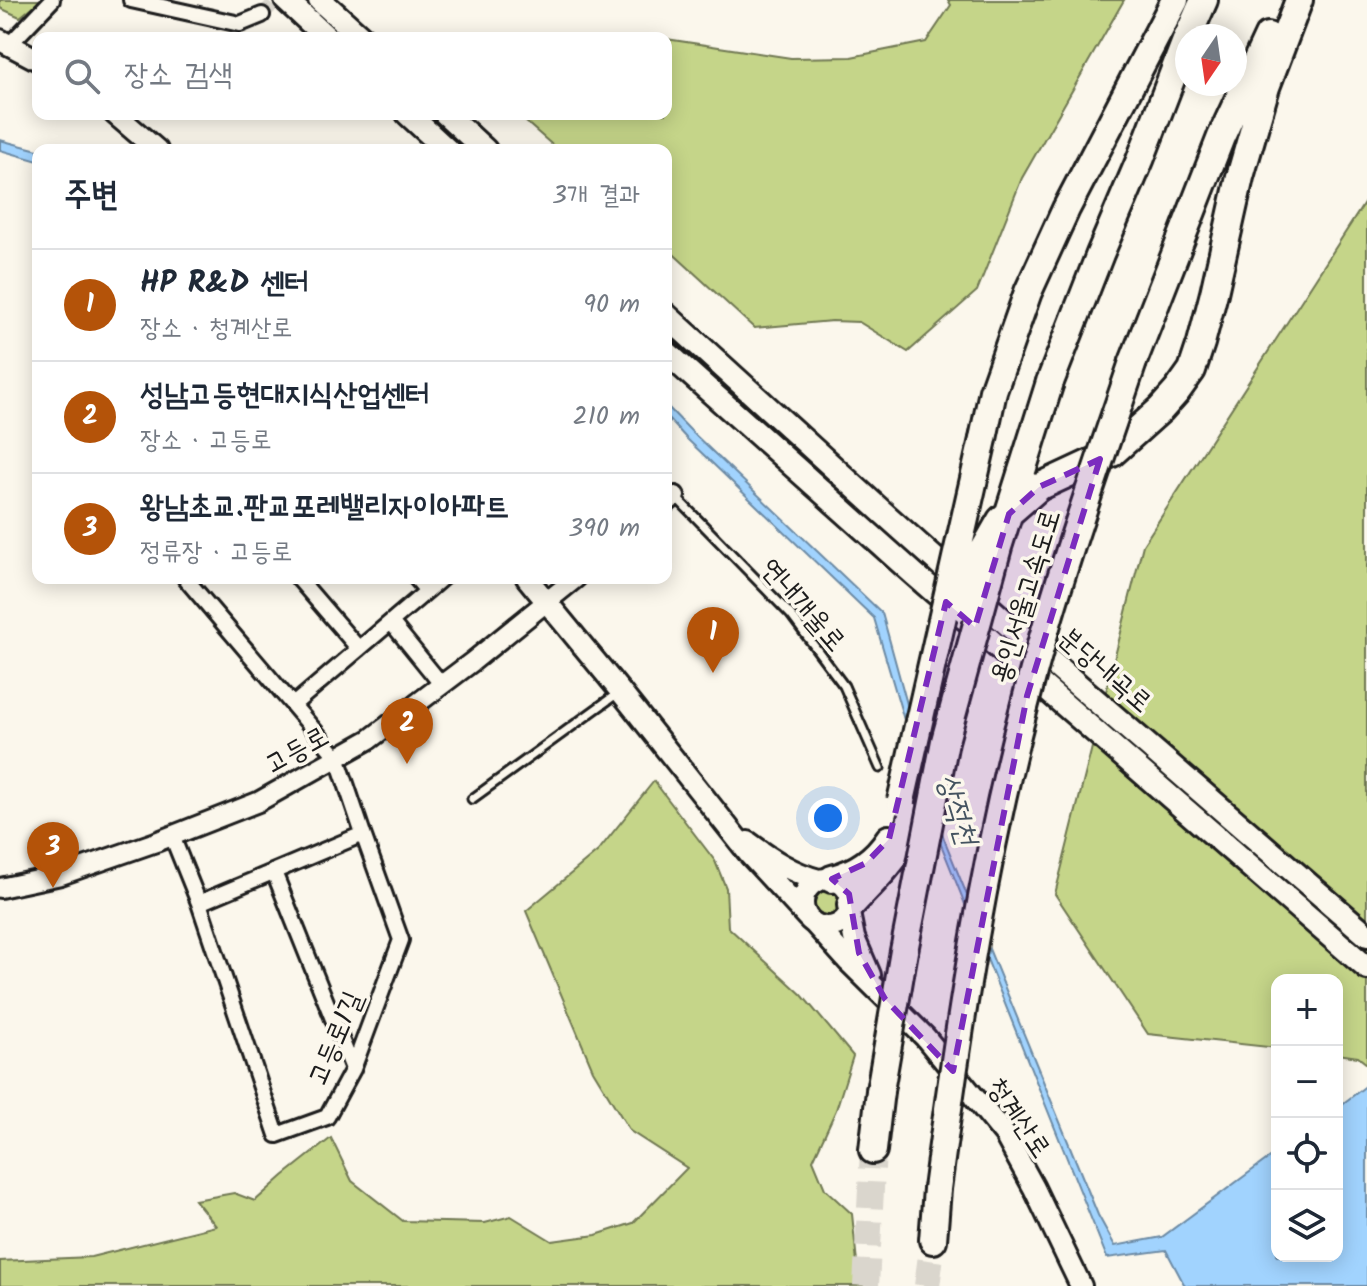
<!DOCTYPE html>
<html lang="ko">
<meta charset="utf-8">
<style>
body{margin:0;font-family:Kalam,"Poor Story",sans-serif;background:#f6f6f7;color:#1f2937}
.controls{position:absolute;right:24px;bottom:24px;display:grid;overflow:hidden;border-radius:16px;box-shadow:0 4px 20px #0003}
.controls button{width:72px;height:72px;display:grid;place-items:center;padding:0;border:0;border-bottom:2px solid #e0e1e3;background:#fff;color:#1f2937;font:40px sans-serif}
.compass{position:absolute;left:1175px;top:24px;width:72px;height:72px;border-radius:50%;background:#fff;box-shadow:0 4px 20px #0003;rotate:193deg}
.you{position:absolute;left:828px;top:818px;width:28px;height:28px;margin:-20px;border:6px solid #fff;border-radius:50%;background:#1a73e8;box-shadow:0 0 0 12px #1a73e833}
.badge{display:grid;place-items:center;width:52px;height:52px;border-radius:50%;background:#b45309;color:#fff;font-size:26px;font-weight:700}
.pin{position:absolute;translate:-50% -66px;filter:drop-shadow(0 2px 4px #0008)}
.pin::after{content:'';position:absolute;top:42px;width:28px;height:24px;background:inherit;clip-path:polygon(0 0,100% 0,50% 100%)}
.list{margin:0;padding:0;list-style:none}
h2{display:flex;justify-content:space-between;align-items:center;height:104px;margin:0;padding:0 32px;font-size:34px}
h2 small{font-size:26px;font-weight:400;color:#747a83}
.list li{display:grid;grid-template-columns:52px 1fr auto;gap:24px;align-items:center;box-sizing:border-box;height:112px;padding:0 32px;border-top:2px solid #e0e1e3}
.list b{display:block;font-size:30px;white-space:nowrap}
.list p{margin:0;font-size:26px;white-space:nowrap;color:#747a83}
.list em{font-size:26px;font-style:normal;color:#747a83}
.icon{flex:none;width:44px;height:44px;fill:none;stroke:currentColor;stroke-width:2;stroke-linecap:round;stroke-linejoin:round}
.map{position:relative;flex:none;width:1367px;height:1286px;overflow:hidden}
.search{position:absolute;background:#fff;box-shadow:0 4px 20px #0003;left:32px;top:32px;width:640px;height:88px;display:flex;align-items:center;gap:20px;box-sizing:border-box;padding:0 28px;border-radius:16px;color:#747a83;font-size:30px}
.panel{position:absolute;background:#fff;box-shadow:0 4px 20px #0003;left:32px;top:144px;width:640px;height:440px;border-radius:16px}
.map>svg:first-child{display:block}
</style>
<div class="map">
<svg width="1367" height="1286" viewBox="0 0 1367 1286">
<rect width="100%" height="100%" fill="#fbf7ec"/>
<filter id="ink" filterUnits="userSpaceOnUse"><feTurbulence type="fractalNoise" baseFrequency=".0125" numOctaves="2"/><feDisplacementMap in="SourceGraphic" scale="16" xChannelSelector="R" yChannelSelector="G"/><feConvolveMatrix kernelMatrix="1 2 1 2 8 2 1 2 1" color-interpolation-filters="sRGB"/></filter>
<g filter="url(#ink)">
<!-- green -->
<path fill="#c5d589" stroke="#707852" stroke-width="2" d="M 0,0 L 41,0 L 20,17 L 0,8 Z
M 948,0 L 1124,0 L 1022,178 L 977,291 L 908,352 L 859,322 L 832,321 L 754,328 L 666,247 L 666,150 L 558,150 L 517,114 L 666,114 L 666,39 L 791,58 L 851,57 L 926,42 L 951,5 Z
M 1367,199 L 1367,1064 L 1358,1057 L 1337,1054 L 1337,980 L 1277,980 L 1277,1048 L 1148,1034 L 1055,894 L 1143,545 Z
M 654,781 L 715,861 L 726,888 L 728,927 L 802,995 L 853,1056 L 836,1110 L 813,1160 L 825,1189 L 852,1214 L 858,1272 L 863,1286 L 0,1286 L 0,1261 L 91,1257 L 216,1226 L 195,1200 L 234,1193 L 255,1201 L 283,1176 L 331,1138 L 352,1181 L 403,1221 L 485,1223 L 511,1216 L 552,1241 L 596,1235 L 633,1223 L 687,1168 L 630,1131 L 593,1070 L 526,911 L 598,851 Z
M815 903a12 12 0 1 1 24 0a12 12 0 1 1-24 0Z"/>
<!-- water -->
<path fill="#a1d3fe" stroke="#6c8aa4" stroke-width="2" d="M 0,140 L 38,150 L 38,161 L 0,150 Z
M 666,405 L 691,431 L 882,613 L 944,839 L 1098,1215 L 1115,1246 L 1162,1237 L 1277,1152 L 1277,1256 L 1337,1256 L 1337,1108 L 1367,1085 L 1367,1286 L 1185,1286 L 1166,1250 L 1107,1258 L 940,842 L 874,618 L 686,438 L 666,416 Z"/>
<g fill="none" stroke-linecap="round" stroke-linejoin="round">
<!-- minor-tunnel -->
<path stroke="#dad6cd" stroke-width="14" stroke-dasharray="14 7" stroke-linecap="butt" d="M 262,15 L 277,0"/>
<!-- motorway-tunnel -->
<path stroke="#dad6cd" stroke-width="26" stroke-dasharray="26 13" stroke-linecap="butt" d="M 866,1286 L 873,1150
M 927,1286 L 933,1240"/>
<!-- service casing -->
<g stroke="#1c1c1c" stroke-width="13">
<path id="service" d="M 666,487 L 791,615 L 844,686 L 880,768
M 472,799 L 618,693"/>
</g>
<!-- minor casing -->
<g stroke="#1c1c1c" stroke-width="20">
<path id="minor" d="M 131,0 L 240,24 L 262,15
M 10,44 L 52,0
M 185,578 L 337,757 L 363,834 L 199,903 L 277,1135 L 327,1117 L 353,1069 L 401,940 L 363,834
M 298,578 L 359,649
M 427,591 L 442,578
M 391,622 L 442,685
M 293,705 L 427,591 L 416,578
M 172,836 L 199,903
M 274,872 L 353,1069"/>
</g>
<!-- tertiary casing -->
<g stroke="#1c1c1c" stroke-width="24">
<path id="tertiary" d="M 666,503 L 675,496
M 0,888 L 61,875 L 156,842 L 258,802 L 370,739 L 472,662 L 576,578"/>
</g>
<!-- secondary casing -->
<g stroke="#1c1c1c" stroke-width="26">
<path id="secondary" d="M 0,40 L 38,60
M 115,114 L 157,150
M 527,578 L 620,691 L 750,855 L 808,918
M 748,842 C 771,859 792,873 819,880
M803 903a24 24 0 1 1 48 0a24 24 0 1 1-48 0Z
M 849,913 L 854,938 L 870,975
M 814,923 L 849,962 L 925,1037 L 1005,1135 L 1034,1188 L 1081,1286"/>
</g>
<!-- trunk casing -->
<g stroke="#1c1c1c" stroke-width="28">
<path id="trunk" d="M 286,0 L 327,38
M 320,0 L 362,38
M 408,114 L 447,150
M 446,114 L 485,150
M 666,315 L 879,509 L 1012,628 L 1367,935
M 666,352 L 914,574 L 1367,968"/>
</g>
<!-- motorway casing -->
<g stroke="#1c1c1c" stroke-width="32">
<path id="motorway" d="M 1188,36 L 1204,0
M 1133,362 L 1221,137 L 1268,36
M 1050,382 L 1100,254 L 1140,160 L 1187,38
M 983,439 L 993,391 L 1028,292 L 1066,209 L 1175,0
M 1039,487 L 1112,453 L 1161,409 L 1177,391 L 1192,370 L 1201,343 L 1214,293 L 1240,177 L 1266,87 L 1299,0
M 832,879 C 856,873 876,859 889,839
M 851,905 C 870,884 891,866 904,841 C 909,830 912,816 915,804
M 873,1150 L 880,1091
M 933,1240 L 937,1189"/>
</g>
<!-- service -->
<use href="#service" stroke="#fbf7ec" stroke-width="7"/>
<!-- minor -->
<use href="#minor" stroke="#fbf7ec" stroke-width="14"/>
<!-- tertiary -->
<use href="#tertiary" stroke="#fbf7ec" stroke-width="18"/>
<!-- secondary -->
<use href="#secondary" stroke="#fbf7ec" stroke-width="20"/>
<!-- trunk -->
<use href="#trunk" stroke="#fbf7ec" stroke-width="22"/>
<!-- motorway -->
<use href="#motorway" stroke="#fbf7ec" stroke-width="26"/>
<!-- motorway-bridge casing -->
<g stroke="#1c1c1c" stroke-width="32" stroke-linecap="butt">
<path id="motorway-bridge" d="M 960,606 L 970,574 L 1001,520 L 1039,487
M 901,801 L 983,439
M 880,1091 L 904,951 L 945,741 L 998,547 L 1050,382
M 937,1189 C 959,1024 984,857 1027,696 C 1056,583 1096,472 1133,362"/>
</g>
<!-- motorway-bridge -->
<use href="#motorway-bridge" stroke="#fbf7ec" stroke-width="26"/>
</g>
</g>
<!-- marked area -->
<path fill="#7b2cbf" fill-opacity="0.2" stroke="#7b2cbf" stroke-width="6" stroke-dasharray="16 10" stroke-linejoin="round" d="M 1100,459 L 1027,696 L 953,1071 L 885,999 L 859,953 L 849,894 L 832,879 L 866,863 L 889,839 L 946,602 L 975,627 L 1009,514 L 1039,487 Z"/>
<g text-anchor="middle" stroke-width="7" stroke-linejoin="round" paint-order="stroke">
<!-- street labels -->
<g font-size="28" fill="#1c1c1c" stroke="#fbf7ec">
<text transform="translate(1024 596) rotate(-73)" y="10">용인서울고속도로</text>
<text transform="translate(804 604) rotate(49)" y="10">연내개울로</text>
<text transform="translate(1106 669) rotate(41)" y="10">분당내곡로</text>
<text transform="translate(296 749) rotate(-29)" y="10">고등로</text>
<text transform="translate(334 1038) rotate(-67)" y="10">고등로1길</text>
<text transform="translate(1020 1117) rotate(56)" y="10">청계산로</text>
</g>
<!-- water labels -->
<g font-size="30" font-style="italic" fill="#445360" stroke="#fbf7ec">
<text transform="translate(958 809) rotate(73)" y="10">상적천</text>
</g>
</g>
</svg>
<div class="controls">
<button>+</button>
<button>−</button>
<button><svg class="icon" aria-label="locate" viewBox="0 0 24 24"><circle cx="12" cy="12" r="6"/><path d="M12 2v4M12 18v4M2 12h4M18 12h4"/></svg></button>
<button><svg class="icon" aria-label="layers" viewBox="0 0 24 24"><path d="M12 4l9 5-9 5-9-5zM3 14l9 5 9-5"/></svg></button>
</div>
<svg class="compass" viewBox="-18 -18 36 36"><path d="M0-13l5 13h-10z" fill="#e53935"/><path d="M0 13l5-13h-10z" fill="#747a83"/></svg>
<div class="you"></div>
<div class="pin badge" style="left:713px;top:673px">1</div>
<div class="pin badge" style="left:407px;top:764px">2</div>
<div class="pin badge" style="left:53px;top:888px">3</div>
<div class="search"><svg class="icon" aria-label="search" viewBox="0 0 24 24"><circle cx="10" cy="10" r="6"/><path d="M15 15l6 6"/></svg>장소 검색</div>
<section class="panel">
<h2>주변<small>3개 결과</small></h2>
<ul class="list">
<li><span class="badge">1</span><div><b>HP R&amp;D 센터</b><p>장소 · 청계산로</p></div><em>90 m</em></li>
<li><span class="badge">2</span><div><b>성남고등현대지식산업센터</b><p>장소 · 고등로</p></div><em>210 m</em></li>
<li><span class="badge">3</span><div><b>왕남초교.판교포레밸리자이아파트</b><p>정류장 · 고등로</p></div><em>390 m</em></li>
</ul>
</section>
</div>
